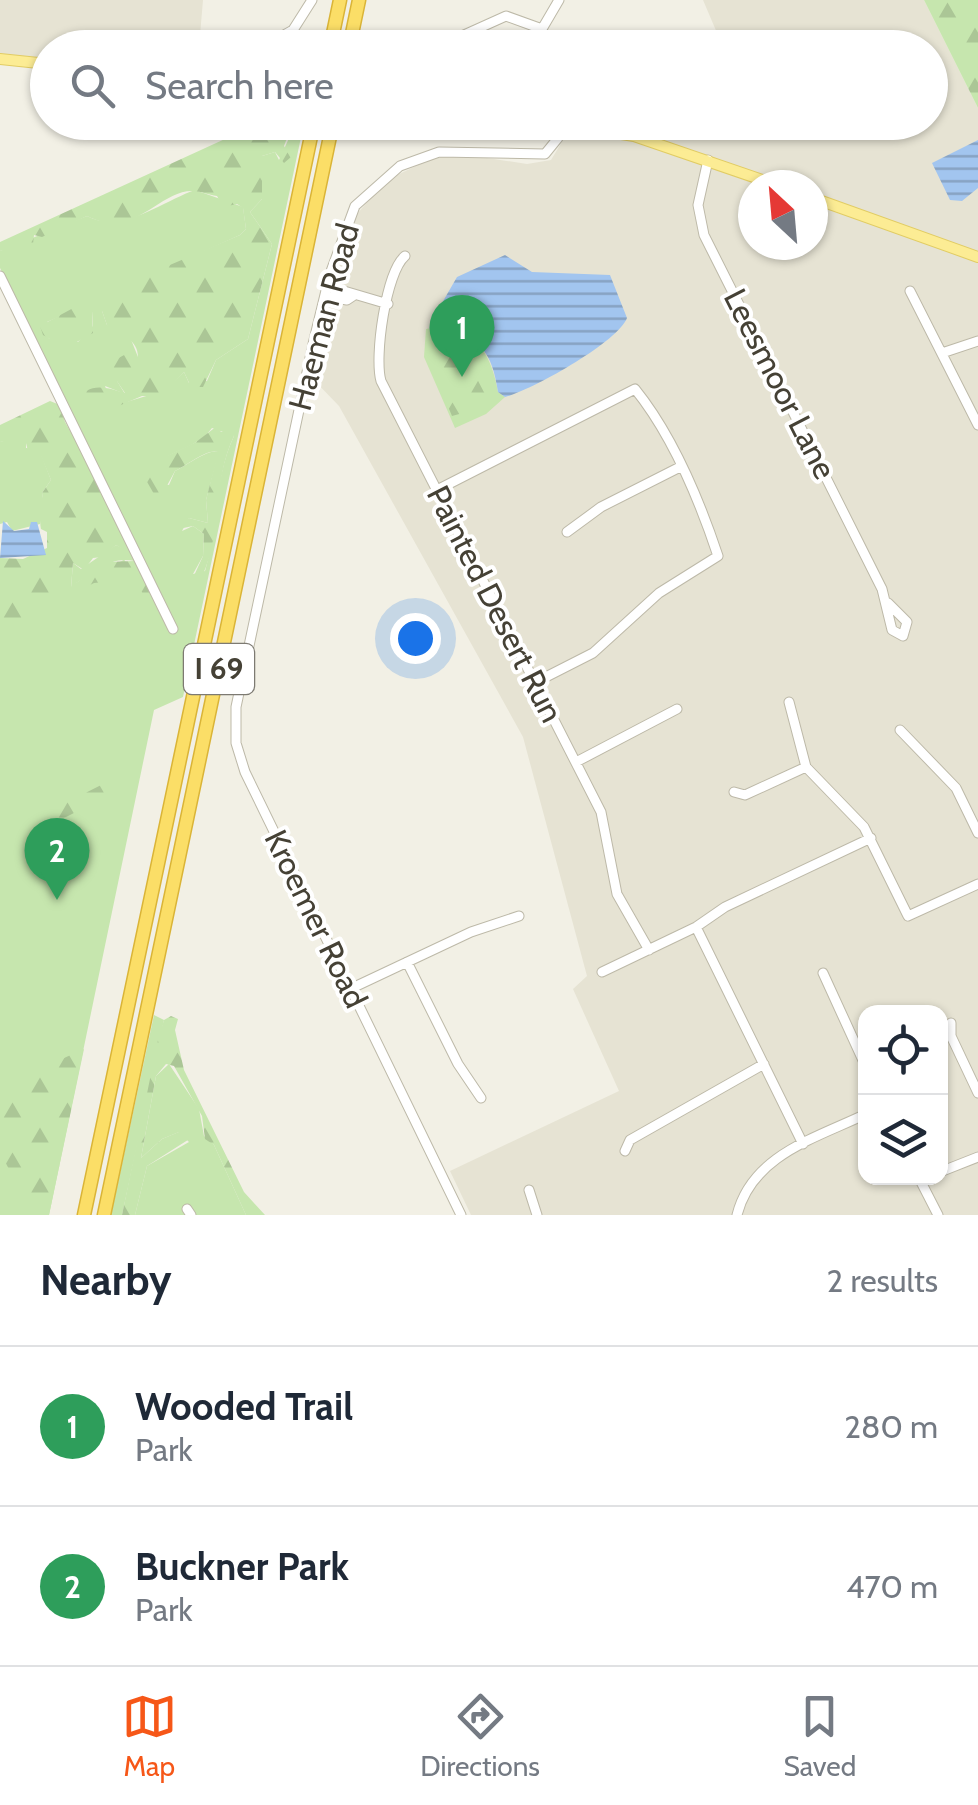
<!DOCTYPE html>
<style>
body{margin:0;font-family:Cabin,sans-serif;background:#f6f6f7;color:#1f2937}
.controls{position:absolute;right:30px;bottom:30px;display:grid;overflow:hidden;border-radius:20px;box-shadow:0 2px 8px #0004}
.controls button{width:90px;height:90px;display:grid;place-items:center;padding:0;border:0;border-bottom:2px solid #e0e1e3;background:#fff;color:#1f2937;font:50px sans-serif}
.compass{position:absolute;left:738px;top:170px;width:90px;height:90px;border-radius:50%;background:#fff;box-shadow:0 2px 8px #0004;rotate:334deg}
.you{position:absolute;left:415px;top:638px;width:35px;height:35px;margin:-25px;border:8px solid #fff;border-radius:50%;background:#1a73e8;box-shadow:0 0 0 15px #1a73e833}
.badge{display:grid;place-items:center;width:65px;height:65px;border-radius:50%;background:#f65718;color:#fff;font-size:32px;font-weight:700}
.pin{position:absolute;translate:-50% -82px;filter:drop-shadow(0 2px 5px #0008)}
.pin::after{content:'';position:absolute;top:52px;width:35px;height:30px;background:inherit;clip-path:polygon(0 0,100% 0,50% 100%)}
.list{margin:0;padding:0;list-style:none}
h2{display:flex;justify-content:space-between;align-items:center;height:130px;margin:0;padding:0 40px;font-size:42px}
h2 small{font-size:32px;font-weight:400;color:#747a83}
.list li{display:grid;grid-template-columns:65px 1fr auto;gap:30px;align-items:center;box-sizing:border-box;height:160px;padding:0 40px;border-top:2px solid #e0e1e3}
.list b{display:block;font-size:38px;white-space:nowrap}
.list p{margin:0;font-size:32px;white-space:nowrap;color:#747a83}
.list em{font-size:32px;font-style:normal;color:#747a83}
.icon{flex:none;width:55px;height:55px;fill:none;stroke:currentColor;stroke-width:2;stroke-linecap:round;stroke-linejoin:round}
.map{position:relative;flex:none;width:978px;height:1215px;overflow:hidden}
.search{position:absolute;background:#fff;box-shadow:0 2px 8px #0004;left:30px;right:30px;top:30px;height:110px;display:flex;align-items:center;gap:25px;box-sizing:border-box;padding:0 35px;border-radius:55px;color:#747a83;font-size:38px}
.sheet{height:450px;background:#fff}
nav{display:flex;justify-content:space-around;align-items:center;box-sizing:border-box;height:140px;border-top:2px solid #e0e1e3;background:#fff;font-size:28px;color:#747a83}
nav a{display:grid;justify-items:center;gap:5px}
nav .on{color:#f65718}
.map>svg:first-child{display:block}
</style>
<div class="map">
<svg width="978" height="1215" viewBox="0 0 978 1215">
<defs>
<pattern id="forest-firs" width="22" height="20" patternUnits="userSpaceOnUse" patternTransform="scale(2.5)"><rect width="22" height="20" fill="#c6e6ae"/><path d="M5 1l3.5 6h-7zM16 11l3.5 6h-7z" fill="#abc696"/></pattern>
<pattern id="water-rules" width="6" height="5" patternUnits="userSpaceOnUse" patternTransform="scale(2.5)"><rect width="6" height="5" fill="#a2c5ef"/><path d="M0 2.5h6" fill="none" stroke="#86a2c2"/></pattern>
</defs>
<rect width="100%" height="100%" fill="#f2f0e5"/>
<!-- residential -->
<path fill="#e6e3d3" fill-rule="evenodd" d="M 0,0 L 203,0 L 199,47 L 48,48 L 47,67 L 0,62 Z
M 703,0 L 924,0 L 978,108 L 978,1215 L 471,1215 L 450,1171 L 619,1091 L 573,989 L 587,976 L 523,737 L 339,406 L 311,377 L 352,220 L 385,181 L 426,161 L 455,153 L 527,164 L 551,160 L 568,132 L 566,123 L 930,122 L 930,48 L 723,47 ZM 753,185 L 813,185 L 813,245 L 753,245 ZM 866,1012 L 940,1012 L 940,1178 L 866,1178 Z"/>
<!-- green -->
<path fill="#c6e6ae" fill-rule="evenodd" d="M 289,123 L 304,123 L 183,697 L 154,710 L 49,1215 L 0,1215 L 0,604 L 71,588 L 73,563 L 81,569 L 116,545 L 133,553 L 135,561 C 108,556 98,572 76,583 L 124,560 L 158,594 L 0,268 L 0,251 L 87,216 C 121,235 163,201 195,190 L 243,207 L 246,229 L 240,235 L 47,322 L 48,338 L 78,342 L 93,326 L 92,311 L 102,311 L 107,325 L 130,337 L 138,357 L 117,381 L 125,394 L 105,386 L 113,406 L 153,394 L 177,396 L 172,384 L 184,372 L 189,383 L 207,381 L 216,360 L 248,339 L 272,244 L 250,212 L 262,199 L 262,156 L 275,152 L 279,160 L 290,136 ZM 212,428 L 234,436 C 214,478 218,526 205,571 L 193,574 L 203,556 L 204,534 L 193,526 L 182,531 L 189,518 L 208,523 L 206,500 L 219,452 C 209,448 187,465 175,471 L 169,485 L 146,480 C 158,449 194,453 212,428 Z
M 443,326 C 479,333 492,358 498,392 L 505,397 L 486,414 L 455,428 L 424,357 L 426,329 Z
M 18,437 L 26,439 L 26,448 L 39,449 L 51,480 L 42,493 L 45,508 L 40,524 L 12,531 L 7,522 L 0,524 L 0,442 Z
M 154,1015 L 164,1020 L 122,1215 L 111,1215 Z
M 169,1064 L 199,1109 L 204,1136 L 214,1145 L 246,1215 L 135,1215 L 147,1166 L 189,1142 L 179,1132 L 162,1139 L 141,1158 L 156,1076 Z"/>
<!-- forest -->
<path fill="url(#forest-firs)" d="M 924,0 L 978,0 L 978,108 Z
M 260,123 L 292,125 L 284,146 L 291,157 L 284,163 L 275,152 L 262,156 L 262,199 L 250,212 L 272,244 L 248,339 L 216,360 L 203,387 L 191,387 L 184,372 L 173,384 L 178,397 L 142,396 L 95,416 L 83,415 L 77,403 C 87,380 108,388 125,393 L 114,377 L 113,361 L 126,354 L 138,357 C 138,340 122,334 108,328 L 102,311 L 92,312 L 93,333 L 66,348 L 43,335 L 40,326 L 88,300 L 240,235 L 246,229 L 243,208 L 237,204 L 223,207 L 217,196 C 209,195 200,191 194,191 C 159,189 135,241 87,216 L 42,237 L 34,235 L 33,244 L 0,251 L 0,242 Z
M 453,333 L 487,398 L 481,408 L 452,416 L 428,359 L 441,338 Z
M 50,401 L 60,405 L 65,422 L 136,546 L 131,554 L 116,545 L 102,557 L 93,558 L 84,570 L 73,563 L 71,587 L 104,562 L 135,561 C 148,587 177,625 166,653 L 151,606 L 133,579 L 94,583 L 0,630 L 0,558 L 23,559 L 47,548 L 47,532 L 41,529 C 38,517 45,507 42,493 L 51,480 L 38,449 L 28,451 L 25,439 L 0,442 L 0,425 Z
M 217,426 L 221,432 L 231,431 L 234,436 C 211,483 224,541 197,586 L 192,580 L 203,556 L 204,534 L 193,526 L 174,530 L 189,518 L 208,523 L 206,500 L 218,452 C 208,448 187,465 175,471 L 163,493 L 154,494 L 146,480 L 146,466 L 196,442 Z
M 117,777 L 130,781 L 126,787 L 0,850 L 0,836 Z
M 171,1016 L 178,1019 L 175,1030 L 184,1070 L 244,1192 L 265,1215 L 246,1215 L 214,1145 L 205,1139 L 202,1116 L 174,1066 L 166,1064 L 156,1076 L 141,1158 L 162,1139 L 181,1131 L 191,1138 L 147,1166 L 135,1215 L 122,1215 L 158,1040 L 164,1020 Z
M 84,1049 L 49,1215 L 33,1215 L 0,1152 L 0,1087 Z"/>
<!-- water -->
<path fill="url(#water-rules)" d="M 978,140 L 978,188 L 962,201 L 950,200 L 932,163 Z
M 505,255 L 532,272 L 610,275 L 627,318 C 618,342 532,390 505,397 L 498,392 C 492,351 480,339 442,325 L 442,303 L 457,277 Z
M 3,521 L 14,531 L 29,529 L 31,522 L 37,522 L 46,555 L 0,558 Z"/>
<g fill="none" stroke-linecap="round" stroke-linejoin="round">
<!-- minor casing -->
<g stroke="#bdb9a8" stroke-width="11">
<path id="minor" d="M 174,48 L 204,48
M 261,48 L 293,30 L 312,0
M 435,48 L 506,16 L 542,29
M 542,48 L 542,29 L 559,0
M 708,160 L 698,205 L 704,235 L 882,589 L 892,630 L 903,636 L 907,622 L 888,603
M 405,256 C 386,272 374,357 381,381 L 601,812 L 617,894 L 649,950
M 0,276 L 173,629
M 327,286 L 388,304
M 910,291 L 978,425
M 325,296 L 347,300 L 353,296
M 942,353 L 978,341
M 437,490 L 635,389 C 673,436 699,499 718,556 L 659,593 L 593,653 L 536,682
M 567,532 L 601,507 L 680,467
M 789,702 L 806,767 L 864,827 L 908,916 L 978,884
M 900,730 L 956,788 L 978,833
M 576,762 L 677,709
M 734,792 L 745,795 L 806,767
M 696,927 L 803,1144
M 407,962 L 458,1064 L 481,1098
M 602,972 L 696,927 L 725,907 L 871,838
M 823,973 L 866,1067
M 350,989 L 471,932 L 519,916
M 951,1023 L 951,1036 L 978,1093
M 625,1151 L 630,1140 L 764,1064
M 940,1172 L 978,1157
M 919,1178 L 938,1215
M 529,1190 L 537,1215
M 187,1209 L 191,1215
M 461,1215 L 245,772 L 236,743 L 236,707 L 313,344 L 330,274 L 355,206 L 400,166 L 439,152 L 545,154 L 558,138 L 559,122
M 737,1215 C 752,1155 816,1138 866,1114"/>
</g>
<!-- major casing -->
<g stroke="#e1cc64" stroke-width="12">
<path id="major" d="M 0,59 L 48,64
M 546,122 L 634,136 L 777,185
M 813,198 L 978,257"/>
</g>
<!-- highway casing -->
<g stroke="#dab437" stroke-width="15">
<path id="highway" d="M 330,48 L 340,0
M 349,48 L 359,0
M 84,1215 L 314,122
M 104,1215 L 333,122"/>
</g>
<!-- minor -->
<use href="#minor" stroke="#fff" stroke-width="9"/>
<!-- major -->
<use href="#major" stroke="#fcec94" stroke-width="10"/>
<!-- highway -->
<use href="#highway" stroke="#fbde67" stroke-width="12"/>
</g>
<g text-anchor="middle" stroke-width="8" stroke-linejoin="round" paint-order="stroke">
<!-- shield labels -->
<rect fill="#fff" stroke="#7d7a72" stroke-width="2.5" x="184" y="644" width="70" height="50" rx="8"/>
<g font-size="30" font-weight="bold" fill="#454135">
<text x="219" y="679">I 69</text>
</g>
<!-- street labels -->
<g font-size="32" fill="#454135" stroke="#fff">
<text transform="translate(324 317) rotate(-75)" y="11">Haeman Road</text>
<text transform="translate(780 384) rotate(63)" y="11">Leesmoor Lane</text>
<text transform="translate(495 604) rotate(63)" y="11">Painted Desert Run</text>
<text transform="translate(316 919) rotate(64)" y="11">Kroemer Road</text>
</g>
</g>
</svg>
<div class="controls">
<button><svg class="icon" aria-label="locate" viewBox="0 0 24 24"><circle cx="12" cy="12" r="6"/><path d="M12 2v4M12 18v4M2 12h4M18 12h4"/></svg></button>
<button><svg class="icon" aria-label="layers" viewBox="0 0 24 24"><path d="M12 4l9 5-9 5-9-5zM3 14l9 5 9-5"/></svg></button>
</div>
<svg class="compass" viewBox="-18 -18 36 36"><path d="M0-13l5 13h-10z" fill="#e53935"/><path d="M0 13l5-13h-10z" fill="#747a83"/></svg>
<div class="you"></div>
<div class="pin badge" style="left:462px;top:377px;background:#2e9e5b">1</div>
<div class="pin badge" style="left:57px;top:900px;background:#2e9e5b">2</div>
<div class="search"><svg class="icon" aria-label="search" viewBox="0 0 24 24"><circle cx="10" cy="10" r="6"/><path d="M15 15l6 6"/></svg>Search here</div>
</div>
<section class="sheet">
<h2>Nearby<small>2 results</small></h2>
<ul class="list">
<li><span class="badge" style="background:#2e9e5b">1</span><div><b>Wooded Trail</b><p>Park</p></div><em>280 m</em></li>
<li><span class="badge" style="background:#2e9e5b">2</span><div><b>Buckner Park</b><p>Park</p></div><em>470 m</em></li>
</ul>
</section>
<nav>
<a class="on"><svg class="icon" aria-label="map" viewBox="0 0 24 24"><path d="M3 6l6-2 6 2 6-2v14l-6 2-6-2-6 2zM9 4v14M15 6v14"/></svg>Map</a>
<a><svg class="icon" aria-label="directions" viewBox="0 0 24 24"><path d="M12 3l9 9-9 9-9-9zM9 14v-3h6M13 9l2 2-2 2"/></svg>Directions</a>
<a><svg class="icon" aria-label="saved" viewBox="0 0 24 24"><path d="M7 4h10v16l-5-4-5 4z"/></svg>Saved</a>
</nav>
